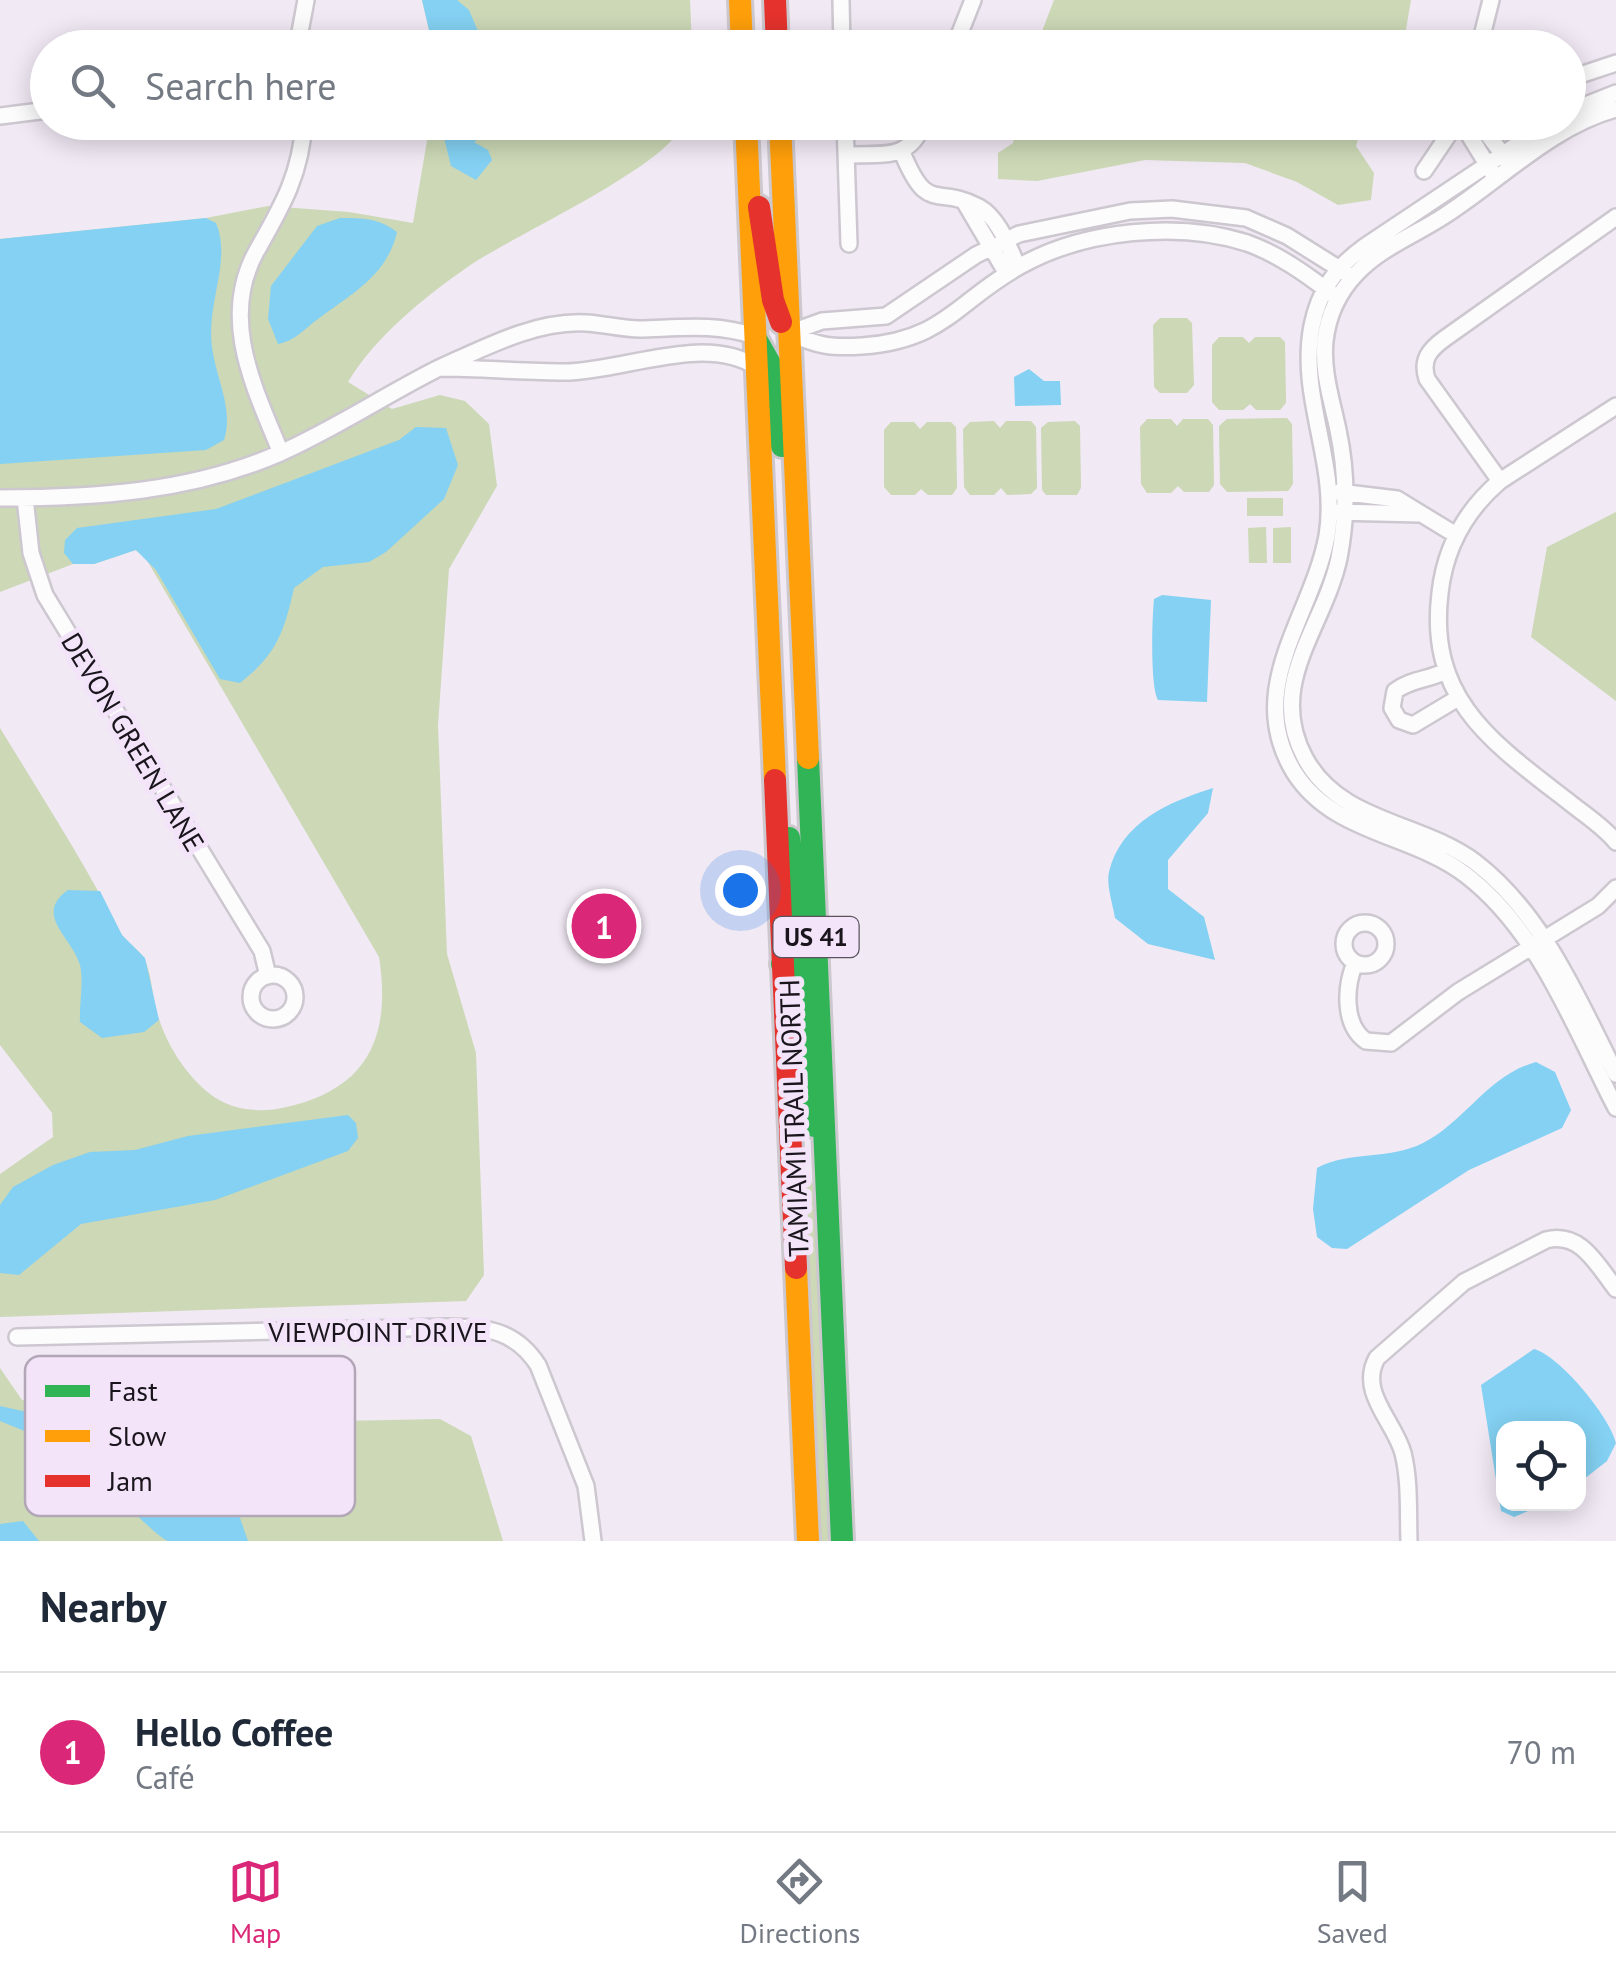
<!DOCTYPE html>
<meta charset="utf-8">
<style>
body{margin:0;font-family:"PT Sans",sans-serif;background:#f2f2f3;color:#1f2937}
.controls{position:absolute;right:30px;bottom:30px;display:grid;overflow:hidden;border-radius:20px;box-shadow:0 5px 25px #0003}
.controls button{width:90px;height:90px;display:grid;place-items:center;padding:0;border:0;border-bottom:2px solid #e0e1e3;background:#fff;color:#1f2937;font:50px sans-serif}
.you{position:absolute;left:740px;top:890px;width:35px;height:35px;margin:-25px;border:8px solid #fff;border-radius:50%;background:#1a73e8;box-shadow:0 0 0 15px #1a73e833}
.badge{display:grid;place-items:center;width:65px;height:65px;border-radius:50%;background:#db2777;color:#fff;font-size:32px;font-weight:700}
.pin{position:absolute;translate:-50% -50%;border:5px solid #fff;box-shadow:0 2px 10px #0006}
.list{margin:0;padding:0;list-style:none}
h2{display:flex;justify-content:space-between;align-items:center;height:130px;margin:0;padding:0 40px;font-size:42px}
h2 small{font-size:32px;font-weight:400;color:#747a83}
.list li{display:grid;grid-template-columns:65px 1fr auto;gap:30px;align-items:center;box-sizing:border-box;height:160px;padding:0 40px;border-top:2px solid #e0e1e3}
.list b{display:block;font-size:38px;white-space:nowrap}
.list p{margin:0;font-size:32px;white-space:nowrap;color:#747a83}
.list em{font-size:32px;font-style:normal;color:#747a83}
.icon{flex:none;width:55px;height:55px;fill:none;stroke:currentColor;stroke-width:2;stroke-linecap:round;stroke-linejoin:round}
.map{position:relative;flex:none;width:1616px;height:1541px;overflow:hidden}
.search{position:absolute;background:#fff;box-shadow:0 5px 25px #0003;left:30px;right:30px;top:30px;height:110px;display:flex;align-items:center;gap:25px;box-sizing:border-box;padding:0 35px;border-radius:55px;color:#747a83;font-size:38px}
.sheet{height:290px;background:#fff}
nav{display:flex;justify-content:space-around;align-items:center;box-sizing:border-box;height:140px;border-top:2px solid #e0e1e3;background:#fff;font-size:28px;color:#747a83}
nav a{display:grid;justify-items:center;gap:5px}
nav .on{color:#db2777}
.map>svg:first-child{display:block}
</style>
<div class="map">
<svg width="1616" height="1541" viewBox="0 0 1616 1541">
<rect width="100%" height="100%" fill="#f1e9f4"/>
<!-- green -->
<path fill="#ccd8b6" d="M 422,0 L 690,0 L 692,47 L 433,47 Z
M 1054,0 L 1411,0 L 1403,47 L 1036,47 Z
M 1018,122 L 1363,123 L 1356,146 L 1374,173 L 1371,200 L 1338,205 L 1297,182 L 1245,163 L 1145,160 L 1037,181 L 998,179 L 998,153 L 1013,143 Z
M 430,123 L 683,123 C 671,165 512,236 469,266 C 424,297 376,336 348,382 L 392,409 L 440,395 L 465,401 L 489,424 L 497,486 L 449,569 L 438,725 L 447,954 L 476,1053 L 484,1275 L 466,1301 L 0,1317 L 0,1174 L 53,1137 L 52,1113 L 0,1045 L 0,728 C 41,795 84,862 120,932 C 126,943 140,949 145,960 C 153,978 152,1001 159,1019 C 168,1047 187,1076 210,1094 C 231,1110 258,1113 282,1108 C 366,1091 392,1039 379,957 L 145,557 L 135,550 L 94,564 L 73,564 L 0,592 L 0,239 L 206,218 L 268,206 L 349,212 L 413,223 Z
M 1160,318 L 1187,318 L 1192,323 L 1194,385 L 1187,393 L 1160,393 L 1154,387 L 1153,325 Z
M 1219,337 L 1243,337 L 1249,343 L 1255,337 L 1280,337 L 1285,342 L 1286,403 L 1280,410 L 1256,410 L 1250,404 L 1243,410 L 1219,410 L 1212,402 L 1212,345 Z
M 1287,418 L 1292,424 L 1293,484 L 1288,491 L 1227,492 L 1220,484 L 1219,426 L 1227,419 Z
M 1147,419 L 1171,419 L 1177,426 L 1183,419 L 1208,419 L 1213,425 L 1214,485 L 1209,492 L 1184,492 L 1178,486 L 1171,493 L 1147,493 L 1141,484 L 1140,427 Z
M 994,421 L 1000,428 L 1006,421 L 1031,421 L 1036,427 L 1037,488 L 1031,494 L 1007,495 L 1001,488 L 994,495 L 970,495 L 964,487 L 963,429 L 970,422 Z
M 1075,421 L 1080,426 L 1081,488 L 1077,495 L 1046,495 L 1042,490 L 1041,428 L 1048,422 Z
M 891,422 L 914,422 L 920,429 L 927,422 L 951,422 L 956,427 L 957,488 L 952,495 L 928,495 L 921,489 L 915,495 L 891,495 L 884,487 L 884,430 Z
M 1247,498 L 1283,498 L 1283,516 L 1247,516 Z
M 1616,512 L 1616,701 L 1531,637 L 1547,547 Z
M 1266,527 L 1267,563 L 1249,563 L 1248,528 Z
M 1291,527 L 1291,563 L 1273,563 L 1273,528 Z
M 804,1168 L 816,1190 L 832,1541 L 820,1541 Z
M 0,1368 L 22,1400 L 98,1398 L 102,1426 L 440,1419 L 471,1436 L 503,1541 L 0,1541 Z"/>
<!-- water -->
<path fill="#84d1f3" d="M 457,0 L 469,10 L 477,29 L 498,47 L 433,47 L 422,0 Z
M 430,123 L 501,123 L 474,142 L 488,150 L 492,160 L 476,180 L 451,166 L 444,138 Z
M 206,218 L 216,223 C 232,262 206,302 212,347 C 216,379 234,409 224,440 L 206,450 L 0,464 L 0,239 Z
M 340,218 C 362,218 379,218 397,232 C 387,276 351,294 318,319 C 304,329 295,341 278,344 L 268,319 L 271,286 L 317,226 Z
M 1029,369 L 1044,381 L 1060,381 L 1061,405 L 1015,406 L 1014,377 Z
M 416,427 L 446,428 L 458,465 L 444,499 L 386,552 L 369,562 L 323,567 L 294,588 C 284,632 277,654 240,683 L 220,679 L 156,570 L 136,550 L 94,564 L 73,564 L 64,553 L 65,540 L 77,528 L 216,509 L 399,440 Z
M 1162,595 L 1211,600 L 1207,702 L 1158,700 C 1150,686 1152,619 1154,599 Z
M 1213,788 L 1208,813 L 1168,860 L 1168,889 L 1204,917 L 1215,960 L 1148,944 L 1115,918 C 1113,905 1106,885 1109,872 C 1121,822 1169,802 1213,788 Z
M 68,890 L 100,891 L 122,935 L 145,958 L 159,1020 L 144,1032 L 102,1038 L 80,1022 C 79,1005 84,982 80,965 C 72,937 33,915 68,890 Z
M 1536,1062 L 1555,1072 L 1571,1110 L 1562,1128 L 1469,1170 L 1347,1249 L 1332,1248 L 1317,1237 L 1313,1209 L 1317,1168 C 1348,1151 1389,1160 1423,1143 C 1465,1122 1488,1075 1536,1062 Z
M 348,1115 L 356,1123 L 358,1138 L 348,1151 L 215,1200 L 81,1224 L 19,1275 L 0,1273 L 0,1205 L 13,1187 L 53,1165 L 90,1152 L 135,1150 L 188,1136 Z
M 1534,1349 C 1560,1356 1610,1417 1616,1443 L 1607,1461 L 1579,1483 L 1578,1428 L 1504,1428 L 1504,1504 L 1545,1504 L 1514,1517 L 1501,1511 L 1481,1385 Z
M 0,1406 L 72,1422 L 133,1421 L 200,1428 L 213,1441 L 248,1541 C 225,1541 191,1541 168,1541 C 154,1537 79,1456 68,1440 L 32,1434 L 0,1421 Z
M 23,1521 L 39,1541 L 0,1541 L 0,1524 Z"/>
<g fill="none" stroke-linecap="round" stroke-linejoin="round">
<!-- street casing -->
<g stroke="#cdc7d0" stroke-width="20">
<path id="street" d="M 841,0 L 842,48
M 297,48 L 306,0
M 954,48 L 973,0
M 1479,48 L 1491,0
M 1568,79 L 1616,63
M 1616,109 C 1552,126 1499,181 1444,216 C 1415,235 1380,248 1356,274 C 1338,293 1328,315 1325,341 C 1322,372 1332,401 1338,430 C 1347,472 1347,516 1339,558 C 1324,628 1265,684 1305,758 C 1340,823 1420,821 1475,862 C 1543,914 1578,999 1616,1074
M 1568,112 L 1616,93
M 0,116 L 48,110
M 845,122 L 849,244
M 1461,122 L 1493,174
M 1478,122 L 1508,161
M 1551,122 L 1364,247 C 1335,268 1319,291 1312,326 C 1298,397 1339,464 1327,536 C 1312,617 1243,688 1294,772 C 1333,834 1411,833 1466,875 C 1539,931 1574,1027 1616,1108
M 902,152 C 928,216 936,184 979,207 C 999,218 1009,248 1018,267
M 846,155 C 883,153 909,162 924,122
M 1424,171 L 1457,122
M 965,203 L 1007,274
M 1616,217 L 1444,339 C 1429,350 1421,360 1427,379 L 1500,481 L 1616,406
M 789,333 L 822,321 L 886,316 L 976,255 L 1019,234 L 1130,211 L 1172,209 L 1246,218 L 1287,236 L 1346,273
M 789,333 C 819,346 830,348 862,346 C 946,340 957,300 1022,265 C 1085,230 1179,221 1247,243 C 1278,254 1306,274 1332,294
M 754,336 C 716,323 679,328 640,329 C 621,329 605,324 586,323 C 536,320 484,348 439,368 C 481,368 523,372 565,372 C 621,372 705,333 756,367
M 281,453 C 255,389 219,320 256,252 C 281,208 301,175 304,122
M 1500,481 C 1466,510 1445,548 1440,593 C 1427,700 1493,743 1569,802 C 1585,815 1603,826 1616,842
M 1339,492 L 1397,499 L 1456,535
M 0,498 C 94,498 190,492 278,454 C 333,430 385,395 439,368
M 25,498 L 31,553 L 45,595 L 262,951 L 268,976
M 1335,512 L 1420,514
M 1446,671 C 1428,680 1411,679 1395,691 L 1392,708 L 1399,720 L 1413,725 L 1458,698
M1344 944a21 21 0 1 1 42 0a21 21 0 1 1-42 0Z
M 1355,963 C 1345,987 1343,1025 1366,1041 L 1391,1043 L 1458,992 L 1598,906 L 1616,888
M251 997a22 22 0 1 1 44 0a22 22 0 1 1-44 0Z
M 17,1337 L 447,1327 C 487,1327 515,1330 538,1365 L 586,1486 L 593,1541
M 1409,1541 C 1408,1513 1410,1481 1403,1453 C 1394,1421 1358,1392 1377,1358 L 1464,1282 L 1546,1240 C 1581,1231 1597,1265 1616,1289"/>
</g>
<!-- fast casing -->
<g stroke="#ccc8ce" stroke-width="28">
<path id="fast" d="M 756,339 L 773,369 L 782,446
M 808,758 L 842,1541
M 789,838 L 801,940 L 807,954
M 782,964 L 796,970 L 801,985 L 806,1097 L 814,1126"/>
</g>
<!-- slow casing -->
<g stroke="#ccc8ce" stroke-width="28">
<path id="slow" d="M 740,0 L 742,48
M 746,122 L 775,780
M 780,122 L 808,758
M 796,1268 L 808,1541"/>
</g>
<!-- jam casing -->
<g stroke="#ccc8ce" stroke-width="28">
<path id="jam" d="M 775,0 L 777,48
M 759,207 L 773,300 L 781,322
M 775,780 L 796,1268"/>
</g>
<!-- street -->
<use href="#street" stroke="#fdfcfd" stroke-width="15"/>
<!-- fast -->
<use href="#fast" stroke="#30b455" stroke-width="22"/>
<!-- slow -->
<use href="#slow" stroke="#ff9f0a" stroke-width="22"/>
<!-- jam -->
<use href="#jam" stroke="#e5322d" stroke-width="22"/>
</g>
<g text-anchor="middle" stroke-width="10" stroke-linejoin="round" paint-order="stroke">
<!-- shield labels -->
<rect fill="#f3e4f9" stroke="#5b535e" stroke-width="2.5" x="773.5" y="917" width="85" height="40" rx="8"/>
<g font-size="25" font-weight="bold" fill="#1a151c">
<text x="816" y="946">US 41</text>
</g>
<!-- street labels -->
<g font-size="28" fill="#1a151c" stroke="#f3e4f9">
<text transform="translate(133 742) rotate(59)" y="10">DEVON GREEN LANE</text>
<text transform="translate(794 1118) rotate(-92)" y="10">TAMIAMI TRAIL NORTH</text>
<text x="378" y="1342">VIEWPOINT DRIVE</text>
</g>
</g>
<!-- legend -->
<rect x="25" y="1356" width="330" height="160" rx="15" fill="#f3e4f9" stroke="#b2a6b7" stroke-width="2.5"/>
<rect x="45" y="1385" width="45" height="12" fill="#30b455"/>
<rect x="45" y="1430" width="45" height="12" fill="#ff9f0a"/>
<rect x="45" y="1475" width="45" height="12" fill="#e5322d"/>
<g font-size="28" fill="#1a151c">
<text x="108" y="1401">Fast</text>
<text x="108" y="1446">Slow</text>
<text x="108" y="1491">Jam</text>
</g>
</svg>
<div class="controls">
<button><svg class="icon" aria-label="locate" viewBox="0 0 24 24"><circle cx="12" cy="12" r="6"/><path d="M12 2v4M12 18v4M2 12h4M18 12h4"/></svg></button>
</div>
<div class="you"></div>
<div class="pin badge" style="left:604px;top:926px">1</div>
<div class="search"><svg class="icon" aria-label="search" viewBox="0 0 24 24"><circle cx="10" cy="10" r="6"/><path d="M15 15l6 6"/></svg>Search here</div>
</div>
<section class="sheet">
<h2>Nearby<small></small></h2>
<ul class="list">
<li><span class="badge">1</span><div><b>Hello Coffee</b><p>Café</p></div><em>70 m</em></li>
</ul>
</section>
<nav>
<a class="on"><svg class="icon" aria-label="map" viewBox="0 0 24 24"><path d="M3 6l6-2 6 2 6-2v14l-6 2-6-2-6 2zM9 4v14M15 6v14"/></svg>Map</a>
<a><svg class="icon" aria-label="directions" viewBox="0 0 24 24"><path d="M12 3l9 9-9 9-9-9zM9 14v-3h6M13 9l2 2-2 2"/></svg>Directions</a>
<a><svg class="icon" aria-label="saved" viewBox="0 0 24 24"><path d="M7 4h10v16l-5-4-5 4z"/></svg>Saved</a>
</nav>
